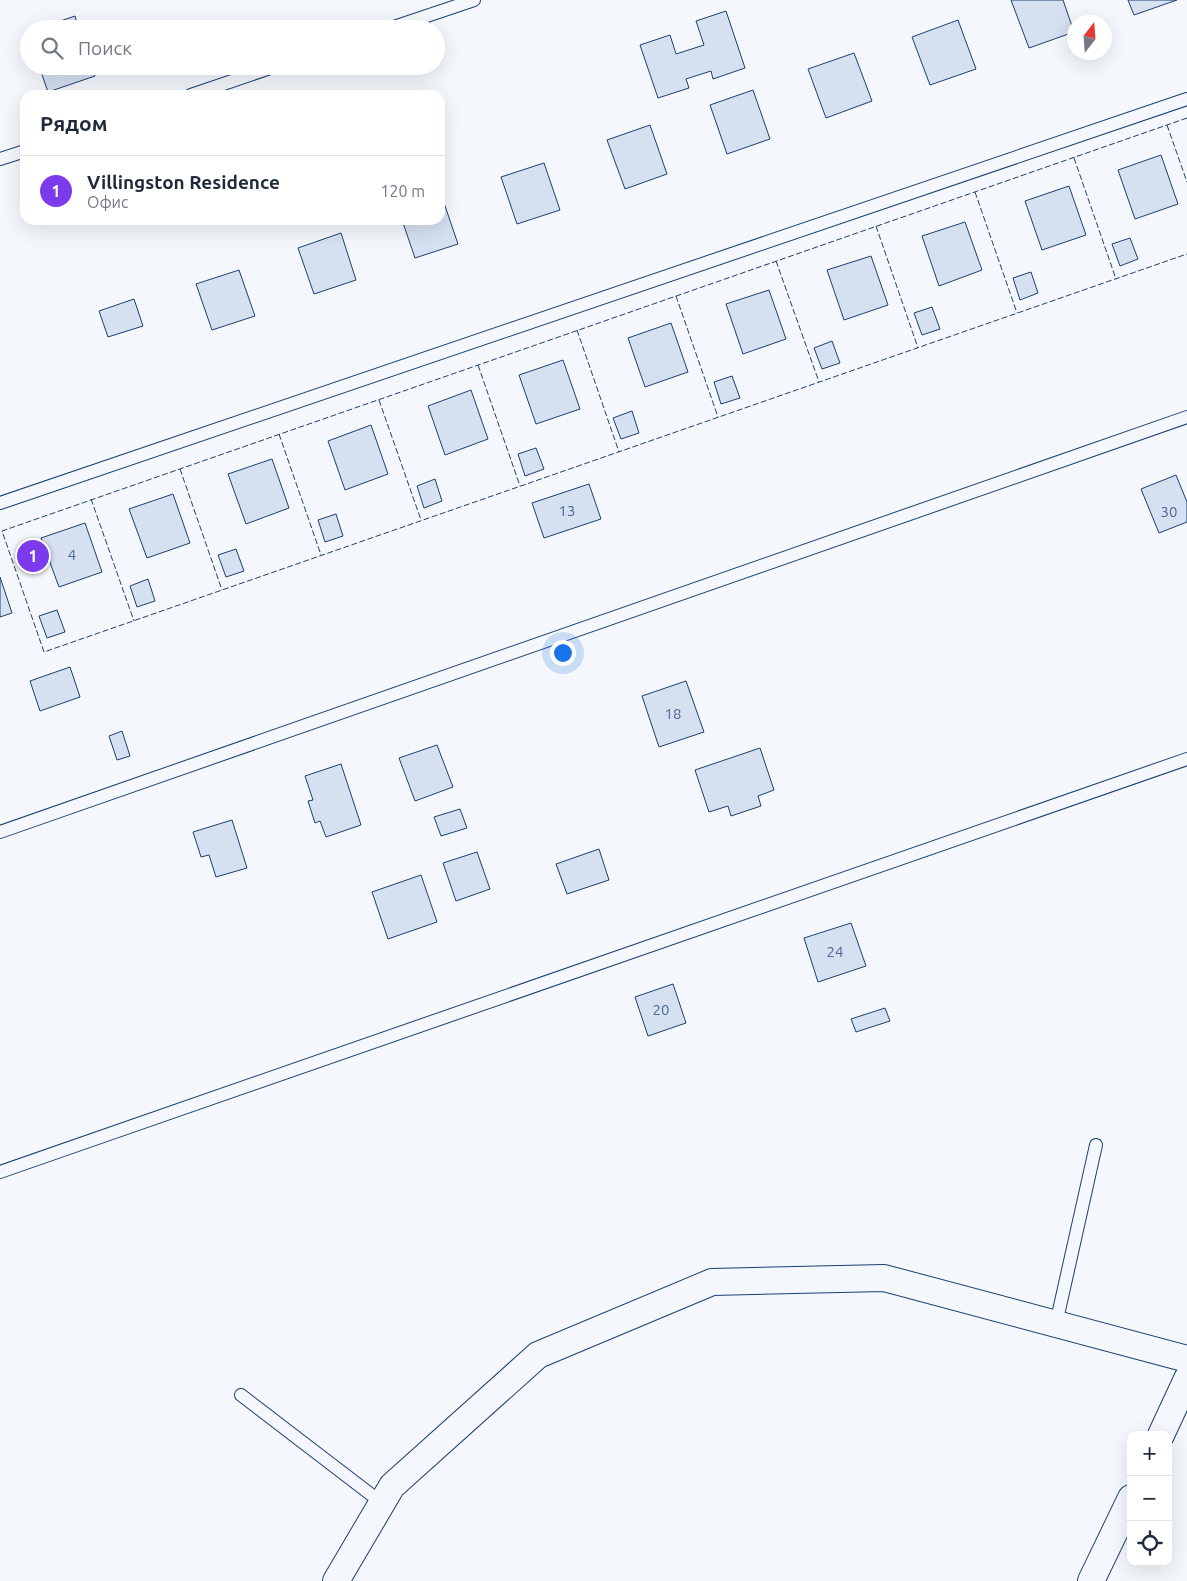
<!DOCTYPE html>
<html lang="ru">
<meta charset="utf-8">
<style>
body{margin:0;font-family:Ubuntu,sans-serif;background:#f2f2f3;color:#1f2937}
.controls{position:absolute;right:15px;bottom:15px;display:grid;overflow:hidden;border-radius:10px;box-shadow:0 5px 20px #0002}
.controls button{width:45px;height:45px;display:grid;place-items:center;padding:0;border:0;border-bottom:1px solid #e0e1e3;background:#fff;color:#1f2937;font:25px sans-serif}
.compass{position:absolute;left:1067px;top:15px;width:45px;height:45px;border-radius:50%;background:#fff;box-shadow:0 5px 20px #0002;rotate:17deg}
.you{position:absolute;left:562px;top:652px;width:18px;height:18px;margin:-12px;border:4px solid #fff;border-radius:50%;background:#1a73e8;box-shadow:0 0 0 8px #1a73e833}
.badge{display:grid;place-items:center;width:32px;height:32px;border-radius:50%;background:#7c3aed;color:#fff;font-size:16px;font-weight:700}
.pin{position:absolute;translate:-50% -50%;border:2px solid #fff;box-shadow:0 1px 5px #0006}
.list{margin:0;padding:0;list-style:none}
h2{display:flex;justify-content:space-between;align-items:center;height:65px;margin:0;padding:0 20px;font-size:21px}
h2 small{font-size:16px;font-weight:400;color:#747a83}
.list li{display:grid;grid-template-columns:32px 1fr auto;gap:15px;align-items:center;box-sizing:border-box;height:70px;padding:0 20px;border-top:1px solid #e0e1e3}
.list b{display:block;font-size:19px;white-space:nowrap}
.list p{margin:0;font-size:16px;white-space:nowrap;color:#747a83}
.list em{font-size:16px;font-style:normal;color:#747a83}
.icon{flex:none;width:28px;height:28px;fill:none;stroke:currentColor;stroke-width:2;stroke-linecap:round;stroke-linejoin:round}
.map{position:relative;flex:none;width:1187px;height:1581px;overflow:hidden}
.search{position:absolute;background:#fff;box-shadow:0 5px 20px #0002;left:20px;top:20px;width:425px;height:55px;display:flex;align-items:center;gap:12px;box-sizing:border-box;padding:0 18px;border-radius:28px;color:#747a83;font-size:19px}
.panel{position:absolute;background:#fff;box-shadow:0 5px 20px #0002;left:20px;top:90px;width:425px;height:135px;border-radius:15px}
.map>svg:first-child{display:block}
</style>
<div class="map">
<svg width="1187" height="1581" viewBox="0 0 1187 1581">
<rect width="100%" height="100%" fill="#f4f7fb"/>
<!-- building -->
<path fill="#d5e0f0" stroke="#1d3f73" d="M 1011,0 L 1063,0 L 1074,32 L 1029,48 Z
M 1128,0 L 1177,0 L 1134,15 Z
M 726,11 L 745,68 L 713,79 L 711,71 L 686,79 L 689,88 L 658,98 L 640,45 L 670,35 L 676,54 L 704,45 L 696,21 Z
M 75,16 L 79,29 L 37,29 Z
M 958,20 L 976,69 L 930,85 L 912,37 Z
M 854,53 L 872,101 L 826,118 L 808,69 Z
M 39,66 L 92,66 L 95,76 L 48,92 Z
M 753,90 L 770,139 L 727,154 L 710,105 Z
M 650,125 L 667,174 L 625,189 L 607,140 Z
M 1161,155 L 1178,204 L 1135,219 L 1118,170 Z
M 544,163 L 560,210 L 517,224 L 501,177 Z
M 1069,186 L 1086,235 L 1042,250 L 1025,201 Z
M 442,197 L 458,244 L 415,258 L 402,220 L 440,220 L 440,198 Z
M 965,222 L 982,270 L 939,286 L 922,236 Z
M 341,233 L 356,280 L 314,294 L 298,248 Z
M 1130,238 L 1138,259 L 1120,266 L 1112,244 Z
M 871,256 L 888,305 L 844,320 L 827,270 Z
M 239,270 L 255,316 L 212,330 L 196,284 Z
M 1031,272 L 1038,293 L 1020,300 L 1013,278 Z
M 769,290 L 786,339 L 743,354 L 726,304 Z
M 134,299 L 143,326 L 108,337 L 99,311 Z
M 932,307 L 940,329 L 922,335 L 914,313 Z
M 671,323 L 688,372 L 645,387 L 628,338 Z
M 832,341 L 840,363 L 822,369 L 814,348 Z
M 563,360 L 580,409 L 536,424 L 519,375 Z
M 732,376 L 740,398 L 721,404 L 714,382 Z
M 471,390 L 488,439 L 445,455 L 428,406 Z
M 632,411 L 639,433 L 621,439 L 613,418 Z
M 371,425 L 388,474 L 345,490 L 328,441 Z
M 536,448 L 544,469 L 525,476 L 518,454 Z
M 272,459 L 289,508 L 246,524 L 228,474 Z
M 1176,475 L 1187,502 L 1187,522 L 1159,533 L 1141,489 Z
M 435,479 L 442,501 L 424,508 L 417,486 Z
M 589,484 L 601,519 L 544,538 L 532,503 Z
M 173,494 L 190,543 L 147,558 L 129,509 Z
M 336,514 L 343,536 L 325,542 L 318,520 Z
M 85,523 L 102,572 L 59,587 L 41,538 Z
M 236,549 L 244,571 L 226,577 L 218,555 Z
M 0,577 L 12,613 L 0,617 Z
M 148,579 L 155,601 L 137,607 L 130,586 Z
M 57,610 L 65,632 L 47,638 L 39,616 Z
M 70,667 L 80,697 L 40,711 L 30,681 Z
M 686,681 L 704,732 L 659,747 L 642,696 Z
M 122,731 L 130,756 L 117,760 L 109,736 Z
M 437,745 L 453,787 L 415,801 L 399,758 Z
M 760,748 L 774,790 L 758,796 L 761,806 L 731,816 L 728,806 L 709,812 L 695,770 Z
M 341,764 L 361,825 L 326,837 L 320,821 L 315,823 L 308,801 L 313,800 L 305,776 Z
M 460,809 L 467,828 L 441,836 L 434,817 Z
M 232,820 L 247,868 L 216,877 L 209,855 L 201,857 L 193,832 Z
M 599,849 L 609,880 L 567,894 L 556,864 Z
M 477,852 L 490,889 L 456,901 L 443,863 Z
M 421,875 L 437,922 L 388,939 L 372,892 Z
M 851,923 L 866,966 L 818,982 L 804,938 Z
M 673,984 L 686,1023 L 648,1036 L 635,997 Z
M 885,1008 L 890,1021 L 856,1032 L 851,1019 Z"/>
<g fill="none" stroke-linecap="round" stroke-linejoin="round">
<!-- service casing -->
<g stroke="#1d3f73" stroke-width="14">
<path id="service" d="M 388,29 L 474,0
M 191,95 L 276,66
M 0,159 L 25,151
M 0,503 L 1187,99
M 0,832 L 1187,417
M 0,1172 L 1187,759
M 1056,1324 L 1096,1145
M 241,1395 L 382,1503"/>
</g>
<!-- minor casing -->
<g stroke="#1d3f73" stroke-width="28">
<path id="minor" d="M 1161,1435 L 1187,1379
M 336,1581 L 392,1486 L 538,1355 L 712,1282 L 884,1278 L 1187,1359
M 1091,1581 L 1131,1498"/>
</g>
<!-- service -->
<use href="#service" stroke="#f4f7fb" stroke-width="12"/>
<!-- minor -->
<use href="#minor" stroke="#f4f7fb" stroke-width="26"/>
<!-- fence -->
<path stroke="#1d3f73" stroke-width="1" stroke-dasharray="6 2.5" stroke-linecap="butt" d="M 1187,118 L 2,531 L 44,652 L 1187,254
M 1167,125 L 1187,182
M 1074,158 L 1116,279
M 975,192 L 1017,313
M 876,226 L 918,348
M 776,261 L 819,382
M 676,296 L 718,417
M 577,330 L 619,452
M 478,365 L 520,486
M 379,400 L 421,520
M 279,434 L 321,555
M 180,469 L 222,590
M 91,499 L 134,621"/>
</g>
<g text-anchor="middle" stroke-width="4" stroke-linejoin="round" paint-order="stroke">
<!-- number labels -->
<g font-size="15" fill="#4b6792">
<text x="567" y="516">13</text>
<text x="1169" y="517">30</text>
<text x="72" y="560">4</text>
<text x="673" y="719">18</text>
<text x="835" y="957">24</text>
<text x="661" y="1015">20</text>
</g>
</g>
</svg>
<div class="controls">
<button>+</button>
<button>−</button>
<button><svg class="icon" aria-label="locate" viewBox="0 0 24 24"><circle cx="12" cy="12" r="6"/><path d="M12 2v4M12 18v4M2 12h4M18 12h4"/></svg></button>
</div>
<svg class="compass" viewBox="-18 -18 36 36"><path d="M0-13l5 13h-10z" fill="#e53935"/><path d="M0 13l5-13h-10z" fill="#747a83"/></svg>
<div class="you"></div>
<div class="pin badge" style="left:33px;top:556px">1</div>
<div class="search"><svg class="icon" aria-label="search" viewBox="0 0 24 24"><circle cx="10" cy="10" r="6"/><path d="M15 15l6 6"/></svg>Поиск</div>
<section class="panel">
<h2>Рядом<small></small></h2>
<ul class="list">
<li><span class="badge">1</span><div><b>Villingston Residence</b><p>Офис</p></div><em>120 m</em></li>
</ul>
</section>
</div>
